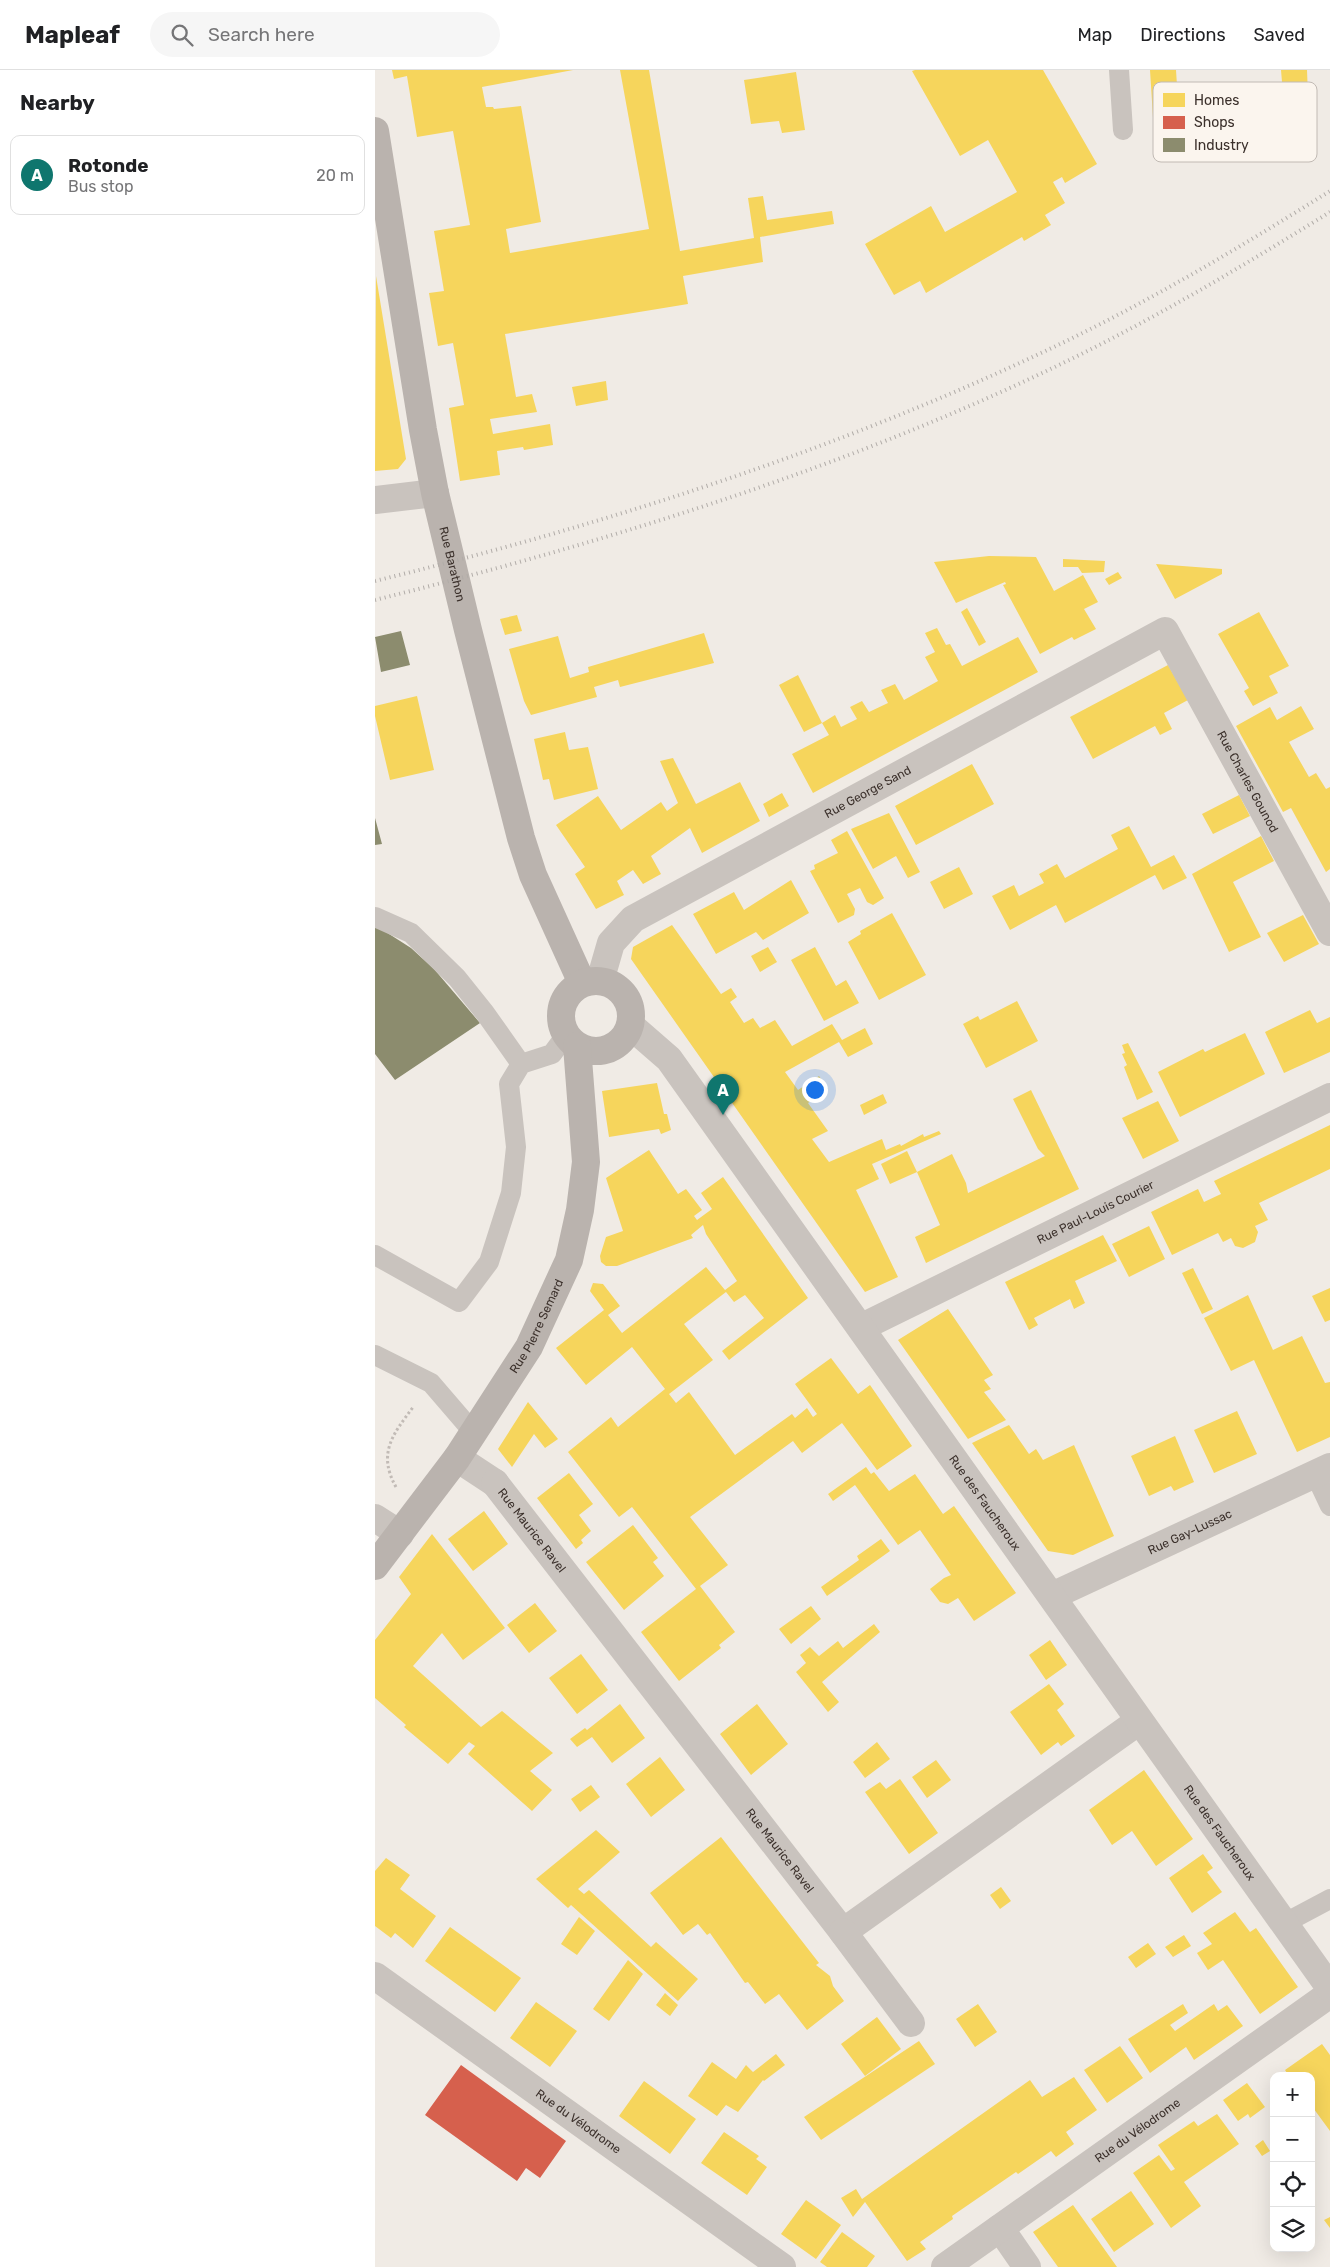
<!DOCTYPE html>
<meta charset="utf-8">
<style>
body{margin:0;font-family:Rubik,sans-serif;background:#f6f6f6;color:#202124}
.controls{position:absolute;right:15px;bottom:15px;display:grid;overflow:hidden;border-radius:10px;box-shadow:0 5px 20px #0002}
.controls button{width:45px;height:45px;display:grid;place-items:center;padding:0;border:0;border-bottom:1px solid #e0e0e0;background:#fff;color:#202124;font:25px sans-serif}
.you{position:absolute;left:439px;top:1019px;width:18px;height:18px;margin:-12px;border:4px solid #fff;border-radius:50%;background:#1a73e8;box-shadow:0 0 0 8px #1a73e833}
.badge{display:grid;place-items:center;width:32px;height:32px;border-radius:50%;background:#0f766e;color:#fff;font-size:16px;font-weight:700}
.pin{position:absolute;translate:-50% -41px;filter:drop-shadow(0 1px 2px #0008)}
.pin::after{content:'';position:absolute;top:26px;width:18px;height:15px;background:inherit;clip-path:polygon(0 0,100% 0,50% 100%)}
.list{margin:0;padding:0;list-style:none}
h2{display:flex;justify-content:space-between;align-items:center;height:65px;margin:0;padding:0 20px;font-size:21px}
h2 small{font-size:16px;font-weight:400;color:#757577}
.list li{display:grid;grid-template-columns:32px 1fr auto;gap:15px;align-items:center;box-sizing:border-box;height:80px;margin:0 10px 10px;padding:0 10px;border:1px solid #e0e0e0;border-radius:10px}
.list b{display:block;font-size:19px;white-space:nowrap}
.list p{margin:0;font-size:16px;white-space:nowrap;color:#757577}
.list em{font-size:16px;font-style:normal;color:#757577}
.icon{flex:none;width:28px;height:28px;fill:none;stroke:currentColor;stroke-width:2;stroke-linecap:round;stroke-linejoin:round}
.map{position:relative;flex:none;width:955px;height:2197px;overflow:hidden}
header{display:flex;align-items:center;gap:30px;box-sizing:border-box;height:70px;padding:0 25px;background:#fff;border-bottom:1px solid #e0e0e0}
header strong{font-size:24px}
nav{display:flex;gap:28px;margin-inline-start:auto;font-size:18px}
.search{width:350px;height:45px;background:#f6f6f6;display:flex;align-items:center;gap:12px;box-sizing:border-box;padding:0 18px;border-radius:28px;color:#757577;font-size:19px}
main{display:flex}
aside{flex:1;background:#fff}
.map>svg:first-child{display:block}
</style>
<header>
<strong>Mapleaf</strong>
<div class="search"><svg class="icon" aria-label="search" viewBox="0 0 24 24"><circle cx="10" cy="10" r="6"/><path d="M15 15l6 6"/></svg>Search here</div>
<nav><a>Map</a><a>Directions</a><a>Saved</a></nav>
</header>
<main>
<aside>
<h2>Nearby<small></small></h2>
<ul class="list">
<li><span class="badge">A</span><div><b>Rotonde</b><p>Bus stop</p></div><em>20 m</em></li>
</ul>
</aside>
<div class="map">
<svg width="955" height="2197" viewBox="0 0 955 2197">
<rect width="100%" height="100%" fill="#f0ebe5"/>
<!-- homes -->
<path fill="#f6d55c" d="M 17,0 L 198,0 L 107,17 L 111,37 L 118,37 L 119,39 L 146,36 L 166,152 L 131,159 L 135,183 L 274,159 L 245,0 L 274,0 L 305,181 L 379,168 L 373,128 L 388,126 L 392,150 L 457,141 L 459,154 L 385,167 L 388,192 L 308,206 L 313,234 L 130,264 L 141,327 L 157,324 L 162,342 L 115,349 L 118,364 L 175,354 L 178,375 L 149,380 L 148,377 L 122,381 L 125,405 L 85,411 L 74,338 L 89,335 L 78,273 L 63,276 L 54,223 L 69,221 L 59,161 L 95,155 L 78,61 L 42,67 L 32,6 L 19,9 Z
M 540,0 L 668,0 L 722,94 L 690,113 L 687,107 L 678,112 L 690,133 L 670,145 L 676,155 L 649,171 L 647,167 L 551,223 L 545,211 L 519,225 L 490,174 L 556,136 L 570,162 L 642,122 L 613,70 L 585,86 L 537,1 Z
M 775,0 L 801,0 L 806,78 L 780,79 Z
M 906,0 L 932,0 L 933,26 L 891,54 L 884,38 L 887,33 L 908,24 Z
M 421,2 L 430,60 L 407,63 L 404,51 L 376,54 L 369,10 Z
M 1,206 L 31,389 L 23,399 L 0,401 Z
M 231,311 L 233,330 L 201,336 L 197,317 Z
M 614,486 L 661,487 L 679,521 L 708,505 L 723,532 L 709,539 L 721,559 L 699,570 L 697,567 L 665,584 L 628,515 L 631,514 L 630,512 L 581,533 L 559,492 Z
M 688,489 L 730,491 L 729,502 L 707,503 L 703,497 L 688,497 Z
M 781,494 L 847,499 L 847,504 L 800,529 Z
M 743,502 L 747,508 L 734,515 L 730,509 Z
M 592,538 L 611,572 L 604,576 L 586,542 Z
M 884,542 L 914,596 L 894,606 L 903,623 L 878,636 L 869,621 L 874,618 L 843,564 Z
M 142,545 L 147,561 L 130,565 L 125,549 Z
M 562,558 L 571,575 L 575,574 L 587,596 L 643,567 L 663,602 L 438,723 L 417,684 L 454,665 L 447,653 L 460,645 L 466,657 L 482,649 L 475,637 L 487,631 L 494,642 L 513,633 L 506,620 L 520,614 L 529,630 L 563,611 L 550,587 L 560,582 L 550,563 Z
M 329,563 L 339,593 L 245,617 L 243,610 L 219,617 L 222,627 L 156,645 L 149,631 L 134,579 L 183,566 L 195,608 L 214,602 L 213,597 Z
M 793,595 L 813,630 L 789,643 L 797,659 L 785,665 L 780,656 L 718,689 L 695,647 Z
M 423,605 L 447,653 L 429,662 L 404,615 Z
M 42,626 L 59,700 L 15,710 L 0,646 L 0,636 Z
M 926,636 L 939,659 L 914,672 L 934,707 L 941,703 L 951,719 L 955,717 L 955,799 L 951,802 L 916,738 L 908,742 L 861,656 L 895,637 L 902,650 Z
M 190,662 L 194,680 L 213,677 L 223,719 L 179,730 L 174,709 L 168,710 L 159,669 Z
M 298,688 L 321,734 L 365,712 L 385,751 L 327,783 L 315,758 L 276,786 L 286,804 L 268,814 L 258,800 L 242,811 L 249,825 L 221,839 L 200,804 L 210,797 L 181,755 L 223,726 L 246,760 L 286,732 L 292,741 L 303,733 L 285,691 Z
M 597,694 L 619,734 L 541,775 L 520,736 Z
M 407,723 L 414,736 L 394,747 L 388,734 Z
M 864,725 L 875,746 L 838,764 L 827,744 Z
M 514,743 L 545,802 L 533,808 L 521,786 L 498,799 L 476,759 Z
M 754,756 L 776,797 L 799,785 L 812,808 L 788,820 L 780,805 L 690,853 L 681,835 L 635,860 L 617,826 L 639,815 L 644,826 L 669,813 L 664,804 L 682,794 L 690,808 L 743,779 L 736,765 Z
M 472,761 L 509,828 L 498,835 L 492,832 L 485,818 L 472,824 L 480,839 L 479,845 L 463,853 L 435,801 L 440,799 L 439,795 L 463,783 L 456,770 Z
M 886,766 L 899,791 L 858,812 L 886,867 L 854,882 L 817,804 Z
M 584,797 L 598,824 L 569,839 L 555,812 Z
M 416,810 L 434,843 L 388,870 L 381,862 L 341,884 L 318,844 L 359,822 L 369,840 Z
M 517,843 L 551,905 L 504,930 L 473,872 L 486,864 L 485,861 Z
M 928,845 L 944,874 L 909,892 L 892,863 Z
M 297,855 L 346,924 L 356,918 L 362,927 L 355,932 L 369,953 L 378,948 L 385,958 L 400,950 L 417,976 L 457,954 L 467,970 L 490,958 L 498,974 L 473,987 L 464,972 L 410,1002 L 423,1020 L 444,1006 L 453,1019 L 433,1033 L 453,1061 L 437,1069 L 454,1092 L 507,1069 L 511,1080 L 525,1074 L 526,1076 L 548,1064 L 549,1067 L 564,1061 L 566,1064 L 497,1094 L 504,1109 L 481,1120 L 523,1207 L 490,1222 L 256,889 L 258,877 Z
M 393,877 L 402,892 L 385,902 L 376,886 Z
M 440,877 L 461,916 L 471,910 L 484,933 L 449,951 L 416,890 Z
M 642,931 L 663,971 L 611,998 L 588,954 L 603,946 L 605,950 Z
M 935,940 L 942,953 L 955,947 L 955,982 L 909,1003 L 890,962 Z
M 870,963 L 890,1004 L 805,1047 L 783,1002 L 828,979 L 830,982 Z
M 753,973 L 778,1022 L 762,1030 L 749,997 L 752,995 L 747,984 L 750,983 L 747,975 Z
M 282,1013 L 289,1044 L 292,1044 L 296,1060 L 286,1064 L 284,1059 L 234,1067 L 227,1021 Z
M 656,1020 L 704,1119 L 551,1193 L 540,1167 L 565,1155 L 542,1102 L 577,1084 L 591,1113 L 593,1123 L 670,1086 L 663,1079 L 638,1029 Z
M 508,1024 L 512,1033 L 489,1045 L 485,1035 Z
M 783,1031 L 804,1071 L 768,1089 L 747,1048 Z
M 955,1055 L 955,1099 L 884,1133 L 893,1150 L 880,1156 L 883,1162 L 880,1172 L 868,1178 L 860,1176 L 856,1168 L 848,1172 L 843,1163 L 797,1185 L 776,1142 L 823,1119 L 829,1132 L 846,1124 L 839,1111 Z
M 274,1080 L 303,1124 L 311,1119 L 327,1140 L 319,1146 L 322,1150 L 337,1139 L 326,1123 L 348,1107 L 433,1228 L 354,1290 L 347,1281 L 389,1248 L 370,1225 L 359,1232 L 351,1222 L 309,1254 L 338,1290 L 294,1324 L 301,1333 L 314,1322 L 360,1385 L 417,1344 L 420,1348 L 432,1338 L 438,1347 L 442,1344 L 420,1314 L 456,1288 L 483,1324 L 495,1315 L 537,1376 L 502,1400 L 467,1353 L 427,1383 L 418,1371 L 315,1447 L 353,1495 L 325,1516 L 360,1562 L 344,1575 L 346,1578 L 304,1611 L 266,1562 L 321,1519 L 257,1437 L 244,1447 L 193,1382 L 236,1347 L 243,1357 L 290,1319 L 257,1277 L 211,1315 L 181,1278 L 229,1240 L 215,1221 L 218,1213 L 228,1214 L 245,1236 L 233,1245 L 247,1263 L 331,1197 L 350,1220 L 362,1211 L 331,1164 L 328,1155 L 316,1165 L 318,1168 L 242,1196 L 231,1196 L 226,1192 L 225,1186 L 231,1167 L 248,1161 L 231,1108 Z
M 532,1081 L 542,1102 L 515,1114 L 506,1094 Z
M 774,1156 L 790,1189 L 754,1207 L 737,1174 Z
M 728,1165 L 742,1191 L 700,1211 L 710,1233 L 699,1239 L 695,1229 L 659,1248 L 663,1255 L 654,1260 L 630,1212 Z
M 818,1198 L 838,1239 L 827,1244 L 807,1203 Z
M 955,1218 L 955,1250 L 950,1252 L 937,1226 Z
M 873,1225 L 898,1280 L 927,1266 L 950,1313 L 955,1312 L 955,1367 L 922,1382 L 879,1290 L 856,1301 L 829,1248 Z
M 573,1239 L 618,1305 L 609,1310 L 616,1319 L 609,1322 L 631,1350 L 593,1369 L 523,1270 Z
M 153,1332 L 183,1369 L 170,1378 L 159,1364 L 137,1397 L 123,1379 Z
M 862,1341 L 882,1384 L 839,1403 L 819,1360 Z
M 634,1355 L 654,1384 L 661,1379 L 668,1390 L 699,1375 L 739,1466 L 698,1485 L 673,1481 L 597,1373 Z
M 800,1366 L 819,1412 L 799,1421 L 796,1416 L 774,1426 L 756,1386 Z
M 491,1397 L 496,1404 L 499,1402 L 514,1421 L 540,1404 L 568,1444 L 579,1436 L 641,1523 L 599,1551 L 583,1528 L 573,1534 L 565,1532 L 555,1519 L 569,1508 L 576,1505 L 545,1460 L 523,1475 L 480,1415 L 458,1431 L 453,1424 Z
M 194,1403 L 218,1434 L 204,1445 L 216,1461 L 206,1470 L 208,1473 L 201,1479 L 162,1428 Z
M 109,1441 L 133,1474 L 98,1501 L 73,1469 Z
M 258,1455 L 283,1488 L 278,1492 L 289,1506 L 249,1540 L 211,1492 Z
M 57,1464 L 130,1558 L 88,1590 L 67,1563 L 38,1596 L 106,1657 L 127,1641 L 178,1683 L 155,1701 L 177,1720 L 157,1741 L 93,1684 L 100,1676 L 94,1672 L 73,1694 L 29,1657 L 31,1655 L 0,1628 L 0,1570 L 36,1524 L 24,1507 Z
M 506,1469 L 515,1481 L 452,1526 L 446,1517 L 484,1490 L 482,1486 Z
M 160,1533 L 182,1561 L 154,1583 L 132,1555 Z
M 436,1536 L 446,1549 L 416,1574 L 404,1559 Z
M 499,1554 L 505,1562 L 447,1612 L 464,1632 L 453,1642 L 421,1602 L 431,1593 L 425,1585 L 435,1577 L 444,1586 L 463,1571 L 468,1578 Z
M 675,1570 L 692,1595 L 671,1610 L 654,1585 Z
M 206,1584 L 233,1620 L 202,1644 L 174,1608 Z
M 674,1614 L 689,1634 L 682,1640 L 700,1666 L 686,1676 L 683,1672 L 666,1685 L 635,1642 Z
M 245,1634 L 270,1668 L 237,1693 L 217,1667 L 202,1677 L 195,1669 L 210,1658 L 212,1660 Z
M 382,1634 L 413,1674 L 376,1705 L 345,1664 Z
M 502,1672 L 515,1689 L 490,1708 L 478,1692 Z
M 285,1687 L 310,1720 L 276,1747 L 251,1714 Z
M 561,1690 L 576,1710 L 552,1728 L 537,1707 Z
M 769,1700 L 818,1769 L 781,1796 L 757,1761 L 737,1775 L 714,1740 Z
M 525,1709 L 563,1763 L 534,1784 L 490,1722 L 505,1712 L 511,1719 Z
M 216,1715 L 225,1727 L 205,1742 L 196,1729 Z
M 221,1760 L 245,1782 L 203,1819 L 209,1824 L 214,1820 L 276,1877 L 281,1872 L 323,1909 L 303,1931 L 196,1835 L 193,1838 L 161,1809 Z
M 346,1767 L 444,1893 L 441,1895 L 455,1906 L 458,1916 L 469,1931 L 432,1960 L 404,1924 L 390,1934 L 373,1912 L 370,1913 L 335,1863 L 332,1865 L 323,1854 L 308,1865 L 275,1823 Z
M 828,1784 L 838,1798 L 832,1802 L 847,1822 L 817,1843 L 794,1808 Z
M 11,1788 L 35,1805 L 25,1819 L 61,1846 L 38,1878 L 20,1863 L 16,1868 L 0,1856 L 0,1801 Z
M 626,1817 L 636,1831 L 625,1839 L 615,1825 Z
M 860,1842 L 875,1862 L 881,1858 L 923,1917 L 885,1944 L 848,1890 L 833,1900 L 822,1883 L 837,1874 L 828,1863 Z
M 204,1847 L 220,1861 L 202,1885 L 186,1874 Z
M 75,1857 L 146,1908 L 120,1942 L 50,1891 Z
M 809,1865 L 816,1876 L 798,1887 L 790,1877 Z
M 773,1873 L 781,1884 L 761,1898 L 753,1887 Z
M 253,1890 L 268,1904 L 234,1951 L 218,1939 Z
M 290,1923 L 303,1935 L 295,1946 L 281,1935 Z
M 161,1932 L 202,1961 L 175,1997 L 135,1968 Z
M 603,1934 L 622,1962 L 600,1977 L 581,1949 Z
M 808,1934 L 813,1943 L 795,1955 L 800,1961 L 839,1934 L 843,1941 L 852,1935 L 868,1956 L 819,1990 L 811,1977 L 775,2003 L 753,1969 Z
M 502,1947 L 526,1979 L 490,2006 L 466,1974 Z
M 544,1971 L 560,1994 L 446,2070 L 429,2047 Z
M 947,1974 L 955,1985 L 955,2061 L 936,2035 L 936,2006 L 914,2006 L 910,2000 Z
M 745,1976 L 768,2008 L 732,2033 L 709,2000 Z
M 401,1984 L 410,1995 L 389,2011 L 388,2010 L 363,2042 L 351,2035 L 342,2046 L 313,2026 L 337,1992 L 361,2009 L 371,1995 L 378,2002 Z
M 699,2007 L 722,2040 L 691,2062 L 699,2074 L 681,2087 L 676,2081 L 643,2104 L 641,2102 L 577,2146 L 578,2149 L 545,2172 L 551,2179 L 532,2191 L 490,2132 L 478,2147 L 466,2128 L 481,2119 L 487,2129 L 655,2010 L 667,2027 Z
M 269,2011 L 321,2049 L 295,2084 L 244,2046 Z
M 872,2013 L 890,2037 L 875,2048 L 873,2044 L 863,2051 L 848,2030 Z
M 842,2044 L 864,2074 L 809,2112 L 826,2136 L 796,2158 L 758,2103 L 784,2085 L 796,2101 L 800,2099 L 783,2075 L 819,2051 L 823,2056 Z
M 349,2062 L 384,2086 L 381,2089 L 392,2097 L 372,2125 L 326,2093 Z
M 888,2070 L 895,2081 L 887,2086 L 880,2076 Z
M 756,2121 L 779,2154 L 739,2182 L 716,2149 Z
M 431,2130 L 466,2155 L 441,2189 L 406,2164 Z
M 698,2135 L 742,2197 L 683,2197 L 658,2162 Z
M 955,2147 L 955,2158 L 949,2150 Z
M 467,2162 L 500,2186 L 492,2197 L 452,2197 L 445,2192 Z"/>
<!-- shops -->
<path fill="#d6604d" d="M 86,1995 L 191,2071 L 165,2108 L 151,2098 L 142,2111 L 50,2045 Z"/>
<!-- industry -->
<path fill="#8c8c6e" d="M 26,561 L 35,595 L 6,602 L 0,567 Z
M 0,748 L 7,774 L 0,775 Z
M 0,855 L 36,878 L 59,899 L 105,953 L 20,1010 L 0,984 Z"/>
<g fill="none" stroke-linecap="round" stroke-linejoin="round">
<!-- path -->
<path stroke="#c2bbb6" stroke-width="3" stroke-dasharray="2.5 2.5" stroke-linecap="butt" d="M 21,1417 C 2,1383 18,1364 39,1336"/>
<!-- service -->
<path stroke="#c9c3be" stroke-width="20" d="M 744,0 L 748,60
M 0,847 L 36,863 L 82,908 L 110,943 L 146,994
M 0,1185 L 84,1232 L 114,1192 L 136,1123 L 141,1077 L 134,1014 L 146,994 L 177,984 L 191,965
M 0,1285 L 56,1313 L 99,1363
M 940,1404 L 955,1436
M 908,1854 L 955,1829"/>
<!-- pedestrian -->
<path stroke="#c9c3be" stroke-width="28" d="M 82,1388 L 120,1413"/>
<!-- minor -->
<g stroke="#c9c3be" stroke-width="28">
<path d="M 0,430 L 60,423"/>
<path id="s1" d="M 225,911 L 236,873 L 258,849 L 790,561 L 955,862"/>
<path id="s2" d="M 487,1257 L 955,1027"/>
<path id="s3" d="M 120,1413 L 468,1862 L 764,1651"/>
<path d="M 0,1448 L 25,1464"/>
<path id="s4" d="M 677,1526 L 955,1397"/>
<path d="M 468,1862 L 536,1953"/>
<path id="s5" d="M 0,1906 L 407,2197"/>
<path d="M 625,2158 L 652,2197"/>
<path id="s6" d="M 570,2197 L 955,1924"/>
</g>
<!-- tertiary -->
<path stroke="#c9c3be" stroke-width="28" id="s7" d="M 256,956 L 294,989 L 955,1918"/>
<!-- secondary -->
<g stroke="#bab3ae" stroke-width="28">
<path id="s8" d="M 0,61 L 48,360 L 60,423 L 93,560 L 146,768 L 158,805 L 207,913"/>
<circle cx="221" cy="946" r="35"/>
<path id="s9" d="M 0,1496 L 82,1388 L 154,1277 L 194,1190 L 205,1140 L 211,1092 L 202,976"/>
</g>
<!-- rail -->
<path stroke="#b1aca8" stroke-width="4" stroke-dasharray="1 4" stroke-linecap="butt" d="M 0,511 C 233,454 466,379 683,275 C 777,230 867,176 955,121
M 0,530 C 232,472 472,398 688,293 C 779,249 868,196 955,142"/>
</g>
<g text-anchor="middle" stroke-width="5" stroke-linejoin="round" paint-order="stroke">
<!-- street labels -->
<g font-size="12" fill="#3b302b" stroke="#fbf5ee">
<text dy="4" stroke="none"><textPath href="#s8" startOffset="440">Rue Barathon</textPath></text>
<text dy="4" stroke="none"><textPath href="#s1" startOffset="849">Rue Charles Gounod</textPath></text>
<text dy="4" stroke="none"><textPath href="#s1" startOffset="339">Rue George Sand</textPath></text>
<text dy="4" stroke="none"><textPath href="#s2" startOffset="260">Rue Paul-Louis Courier</textPath></text>
<text dy="4" stroke="none"><textPath href="#s9" startOffset="290">Rue Pierre Semard</textPath></text>
<text dy="4" stroke="none"><textPath href="#s7" startOffset="595">Rue des Faucheroux</textPath></text>
<text dy="4" stroke="none"><textPath href="#s3" startOffset="60">Rue Maurice Ravel</textPath></text>
<text dy="4" stroke="none"><textPath href="#s4" startOffset="152">Rue Gay-Lussac</textPath></text>
<text dy="4" stroke="none"><textPath href="#s7" startOffset="1000">Rue des Faucheroux</textPath></text>
<text dy="4" stroke="none"><textPath href="#s3" startOffset="465">Rue Maurice Ravel</textPath></text>
<text dy="4" stroke="none"><textPath href="#s5" startOffset="250">Rue du Vélodrome</textPath></text>
<text dy="4" stroke="none"><textPath href="#s6" startOffset="236">Rue du Vélodrome</textPath></text>
</g>
</g>
<!-- legend -->
<rect x="778" y="12" width="164" height="80" rx="8" fill="#fbf5ee" stroke="#c1bab4" stroke-width="1"/>
<rect x="788" y="23" width="22" height="14" fill="#f6d55c"/>
<rect x="788" y="46" width="22" height="13" fill="#d6604d"/>
<rect x="788" y="68" width="22" height="14" fill="#8c8c6e"/>
<g font-size="14" fill="#3b302b">
<text x="819" y="35">Homes</text>
<text x="819" y="57">Shops</text>
<text x="819" y="80">Industry</text>
</g>
</svg>
<div class="controls">
<button>+</button>
<button>−</button>
<button><svg class="icon" aria-label="locate" viewBox="0 0 24 24"><circle cx="12" cy="12" r="6"/><path d="M12 2v4M12 18v4M2 12h4M18 12h4"/></svg></button>
<button><svg class="icon" aria-label="layers" viewBox="0 0 24 24"><path d="M12 4l9 5-9 5-9-5zM3 14l9 5 9-5"/></svg></button>
</div>
<div class="you"></div>
<div class="pin badge" style="left:348px;top:1045px">A</div>
</div>
</main>
